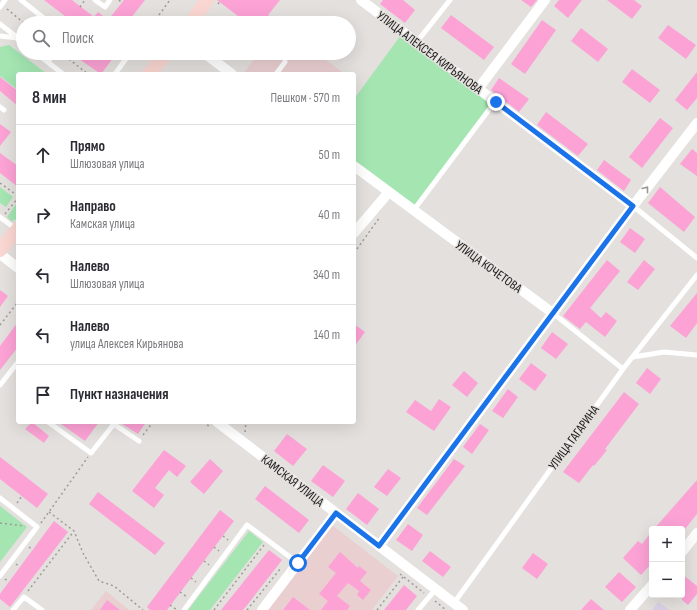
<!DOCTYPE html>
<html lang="ru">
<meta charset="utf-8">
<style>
body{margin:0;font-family:"Sofia Sans Condensed",sans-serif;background:#f7f7f7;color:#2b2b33}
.controls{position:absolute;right:12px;bottom:12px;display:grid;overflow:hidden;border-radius:4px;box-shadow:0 4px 16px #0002}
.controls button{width:36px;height:36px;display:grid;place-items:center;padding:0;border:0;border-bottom:1px solid #e1e1e2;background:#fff;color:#2b2b33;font:20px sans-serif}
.stop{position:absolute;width:12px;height:12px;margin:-9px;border:3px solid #1a73e8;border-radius:50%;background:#fff}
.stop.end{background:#1a73e8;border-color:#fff;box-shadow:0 1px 4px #0008}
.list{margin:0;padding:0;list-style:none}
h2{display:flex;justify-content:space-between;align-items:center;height:52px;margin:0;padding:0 16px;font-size:17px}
h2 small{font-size:13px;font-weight:400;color:#7c7c81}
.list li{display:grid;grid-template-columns:26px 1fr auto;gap:12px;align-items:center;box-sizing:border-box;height:60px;padding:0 16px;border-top:1px solid #e1e1e2}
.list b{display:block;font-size:15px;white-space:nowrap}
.list p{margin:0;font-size:13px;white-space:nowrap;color:#7c7c81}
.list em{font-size:13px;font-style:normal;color:#7c7c81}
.icon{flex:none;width:22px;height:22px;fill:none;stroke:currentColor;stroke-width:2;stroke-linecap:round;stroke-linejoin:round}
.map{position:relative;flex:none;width:697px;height:610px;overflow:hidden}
.search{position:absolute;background:#fff;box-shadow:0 4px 16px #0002;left:16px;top:16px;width:340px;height:44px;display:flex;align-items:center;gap:10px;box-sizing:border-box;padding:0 14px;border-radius:22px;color:#7c7c81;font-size:15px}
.panel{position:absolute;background:#fff;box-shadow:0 4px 16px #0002;left:16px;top:72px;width:340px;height:352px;border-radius:4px}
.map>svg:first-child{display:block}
</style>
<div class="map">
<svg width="697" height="610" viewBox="0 0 697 610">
<rect width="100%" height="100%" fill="#e3e0dd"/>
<!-- industrial -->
<path fill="#dbd2e7" d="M 658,602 L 667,608 L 669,610 L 652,610 Z"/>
<!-- education -->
<path fill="#eacfd1" d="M 259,53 L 316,53 L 345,74 L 243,74 Z
M 332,525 L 398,576 L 372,610 L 266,610 Z
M 106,591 L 129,610 L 91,610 Z"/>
<!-- green -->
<path fill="#a4e5b2" d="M 401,35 L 492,104 L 413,208 L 354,163 L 354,99 Z
M 9,45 L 47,74 L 18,74 L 18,90 L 0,76 L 0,47 Z
M 0,187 L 13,197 L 6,207 L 0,203 Z
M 18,201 L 18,219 L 11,221 L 7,217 Z
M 0,506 L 27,527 L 0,562 Z
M 249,531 L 263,542 L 210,610 L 188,610 Z"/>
<!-- building -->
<path fill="#fca2d5" d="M 44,0 L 72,0 L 94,17 L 98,12 L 108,20 L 124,0 L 145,0 L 127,23 L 74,23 Z
M 217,0 L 280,0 L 268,15 L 273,18 L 269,23 L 247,23 Z
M 383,0 L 403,0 L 415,10 L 405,23 L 380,4 Z
M 521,0 L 537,0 L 531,7 Z
M 559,0 L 582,0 L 568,18 L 554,6 Z
M 607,0 L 634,0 L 642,6 L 632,19 Z
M 451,15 L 494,47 L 484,60 L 441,28 Z
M 542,20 L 556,30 L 525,74 L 511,64 Z
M 668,25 L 696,45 L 686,59 L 658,38 Z
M 581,28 L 608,49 L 598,62 L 571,41 Z
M 84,53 L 117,53 L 101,74 L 79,59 Z
M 632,69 L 660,90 L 650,103 L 622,82 Z
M 697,72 L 697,98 L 687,110 L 675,100 Z
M 0,77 L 18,91 L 18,106 L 0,91 Z
M 499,78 L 529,99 L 519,112 L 491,90 Z
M 546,112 L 588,144 L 578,156 L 537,125 Z
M 660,118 L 673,128 L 642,168 L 629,157 Z
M 0,124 L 11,132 L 0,146 Z
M 692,149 L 697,153 L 697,176 L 680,164 Z
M 0,153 L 18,166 L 18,187 L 0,173 Z
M 604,160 L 631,180 L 624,191 L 597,170 Z
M 660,187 L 695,217 L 684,232 L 648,203 Z
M 630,228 L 645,239 L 635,253 L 620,242 Z
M 607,260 L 620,271 L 590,308 L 601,318 L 606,312 L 617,321 L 605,337 L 586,322 L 580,329 L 563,316 Z
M 644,260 L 655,269 L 638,290 L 627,282 Z
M 0,290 L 8,296 L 0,307 Z
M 697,293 L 697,323 L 686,338 L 670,326 Z
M 18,322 L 18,347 L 0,370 L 0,346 Z
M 354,324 L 365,332 L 354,347 Z
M 552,332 L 568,344 L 556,359 L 541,348 Z
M 531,363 L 547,375 L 535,391 L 519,379 Z
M 647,368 L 661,379 L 650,394 L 636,383 Z
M 464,371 L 478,383 L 467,397 L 452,385 Z
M 508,389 L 518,397 L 503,418 L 492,411 Z
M 624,392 L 639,404 L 605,449 L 607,450 L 594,466 L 593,465 L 579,483 L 563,472 Z
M 439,399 L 451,407 L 434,431 L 406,412 L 415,400 L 431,411 Z
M 32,422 L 49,436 L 44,443 L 25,429 Z
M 58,422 L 99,422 L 85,441 Z
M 119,422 L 146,422 L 138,434 Z
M 480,424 L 489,430 L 472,454 L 463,447 Z
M 287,434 L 307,449 L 293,466 L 274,451 Z
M 164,450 L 186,466 L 177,477 L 169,470 L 155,488 L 164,495 L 154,508 L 132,491 Z
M 0,457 L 48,494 L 37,508 L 0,479 Z
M 210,459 L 223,471 L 204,494 L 190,482 Z
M 454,459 L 465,466 L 427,515 L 417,508 Z
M 323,465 L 345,481 L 333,497 L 311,481 Z
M 388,469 L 401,478 L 387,496 L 374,487 Z
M 697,480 L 697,514 L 685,529 L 654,529 Z
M 265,486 L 309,520 L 299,533 L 255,499 Z
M 98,492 L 165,543 L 155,555 L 89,504 Z
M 358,493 L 379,509 L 367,525 L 346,509 Z
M 220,510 L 234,521 L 167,610 L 150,610 L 147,607 Z
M 54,521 L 68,532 L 10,607 L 0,599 L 0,594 Z
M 408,524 L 423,535 L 412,551 L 396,540 Z
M 652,531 L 652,563 L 641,575 L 623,558 L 638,541 L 642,544 Z
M 269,550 L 282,560 L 248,604 L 243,610 L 221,610 Z
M 430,551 L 451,567 L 443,577 L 422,561 Z
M 340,552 L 358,568 L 359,566 L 367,572 L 360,581 L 371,590 L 363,600 L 357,595 L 359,591 L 348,583 L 337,596 L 350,606 L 347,610 L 321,610 L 328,601 L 319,594 L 336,573 L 328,567 Z
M 533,553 L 548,564 L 537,579 L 522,568 Z
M 619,572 L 636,587 L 622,602 L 605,587 Z
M 682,574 L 697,586 L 697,594 L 688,605 L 682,600 Z
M 404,585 L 417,596 L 406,610 L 384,610 Z
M 293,597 L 310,610 L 283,610 Z
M 591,599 L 604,610 L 581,610 Z
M 107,600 L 120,610 L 100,610 Z"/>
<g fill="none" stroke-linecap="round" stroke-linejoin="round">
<!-- path -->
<path stroke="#9e9c99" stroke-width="1.5" stroke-dasharray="2 3" stroke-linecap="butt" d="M 119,0 L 122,3
M 218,4 L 221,0
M 80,7 L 85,0
M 7,9 L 24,23
M 153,23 L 170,0
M 61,53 L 88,74
M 0,183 L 18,196
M 5,214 L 18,198
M 354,253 L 380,217
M 0,325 L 18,302
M 203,422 L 209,426
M 245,432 L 246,422
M 143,435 L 153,422
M 17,503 L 22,496
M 49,512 L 74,531 L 83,553 L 99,581 L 114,586 L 143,610
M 0,523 L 25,526
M 41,523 L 88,457
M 223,536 L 228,540
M 29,547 L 33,550
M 214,547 L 219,551
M 204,561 L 209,565
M 16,564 L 20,567
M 400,574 L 424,593
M 191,578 L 196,582
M 5,579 L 9,582
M 28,591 L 74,531
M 180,592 L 187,597
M 435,601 L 446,610
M 170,605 L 177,610
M 214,610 L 264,545
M 247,610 L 281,568
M 377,610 L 403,577"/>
<!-- service -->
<path stroke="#fff" stroke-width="5" d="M 21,0 L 50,23
M 95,0 L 105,7 L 110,0
M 0,7 L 5,0
M 0,24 L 23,42
M 0,36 L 17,38
M 416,43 L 450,0
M 36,53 L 63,74
M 48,62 L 54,53
M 115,74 L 130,53
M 276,74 L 285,62
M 0,107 L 4,110
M 633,206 L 697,258
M 413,211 L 491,107
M 0,217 L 16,229
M 554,314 L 623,369
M 633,357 L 664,352 L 697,355
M 0,385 L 18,362
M 48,422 L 91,453 L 114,424
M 112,423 L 139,441
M 0,498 L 37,527 L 0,576
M 454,603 L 623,369 L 697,275
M 13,610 L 24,597 L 42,610
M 184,610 L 247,525 L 298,563
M 418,610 L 436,589"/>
<!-- minor -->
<path stroke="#fff" stroke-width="10" d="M 361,0 L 633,206
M 204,53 L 232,74
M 478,89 L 545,0
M 354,166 L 554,314
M 354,233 L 389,192
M 0,254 L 18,268
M 217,422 L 463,610
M 379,546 L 633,206 L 697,123
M 682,552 L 697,533
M 262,610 L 336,513
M 630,610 L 652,585"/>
<!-- secondary -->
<path stroke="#f9d6d1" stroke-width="14" d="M 191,23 L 207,0
M 149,74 L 167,53
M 0,250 L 18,229"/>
</g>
<!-- one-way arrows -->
<defs><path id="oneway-chevron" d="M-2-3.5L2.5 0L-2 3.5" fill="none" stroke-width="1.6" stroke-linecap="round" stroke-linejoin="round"/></defs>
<use stroke="#989897" href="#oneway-chevron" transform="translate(646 189) rotate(-52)"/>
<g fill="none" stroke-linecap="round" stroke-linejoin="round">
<!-- route -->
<path stroke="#1a73e8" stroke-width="5" d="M 298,563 L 336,513 L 379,546 L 633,206 L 496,102"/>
</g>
<g text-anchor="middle" stroke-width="3" stroke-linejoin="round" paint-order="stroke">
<!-- street labels -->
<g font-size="13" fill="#1a1917" stroke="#e3e0dd">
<text transform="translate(430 52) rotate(37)" y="5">УЛИЦА АЛЕКСЕЯ КИРЬЯНОВА</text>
<text transform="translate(489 266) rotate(36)" y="5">УЛИЦА КОЧЕТОВА</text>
<text transform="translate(573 437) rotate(-54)" y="5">УЛИЦА ГАГАРИНА</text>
<text transform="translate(293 480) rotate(38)" y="5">КАМСКАЯ УЛИЦА</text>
</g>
</g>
</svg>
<div class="controls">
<button>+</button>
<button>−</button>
</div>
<div class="stop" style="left:298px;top:563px"></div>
<div class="stop end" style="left:496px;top:102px"></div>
<div class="search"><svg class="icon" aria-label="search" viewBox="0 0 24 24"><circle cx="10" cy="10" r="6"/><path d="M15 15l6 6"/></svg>Поиск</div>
<section class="panel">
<h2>8 мин<small>Пешком · 570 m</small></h2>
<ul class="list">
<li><svg class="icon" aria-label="ahead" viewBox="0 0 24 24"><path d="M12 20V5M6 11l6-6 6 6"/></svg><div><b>Прямо</b><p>Шлюзовая улица</p></div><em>50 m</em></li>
<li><svg class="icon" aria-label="right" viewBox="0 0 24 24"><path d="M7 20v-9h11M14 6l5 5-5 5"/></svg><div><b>Направо</b><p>Камская улица</p></div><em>40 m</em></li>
<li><svg class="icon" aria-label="left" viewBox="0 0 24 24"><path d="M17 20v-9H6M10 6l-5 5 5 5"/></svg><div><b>Налево</b><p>Шлюзовая улица</p></div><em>340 m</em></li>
<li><svg class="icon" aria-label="left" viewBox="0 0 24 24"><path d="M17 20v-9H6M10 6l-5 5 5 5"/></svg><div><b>Налево</b><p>улица Алексея Кирьянова</p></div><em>140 m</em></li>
<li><svg class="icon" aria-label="arrive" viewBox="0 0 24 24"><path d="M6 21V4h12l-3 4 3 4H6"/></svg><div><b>Пункт назначения</b></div></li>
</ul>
</section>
</div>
